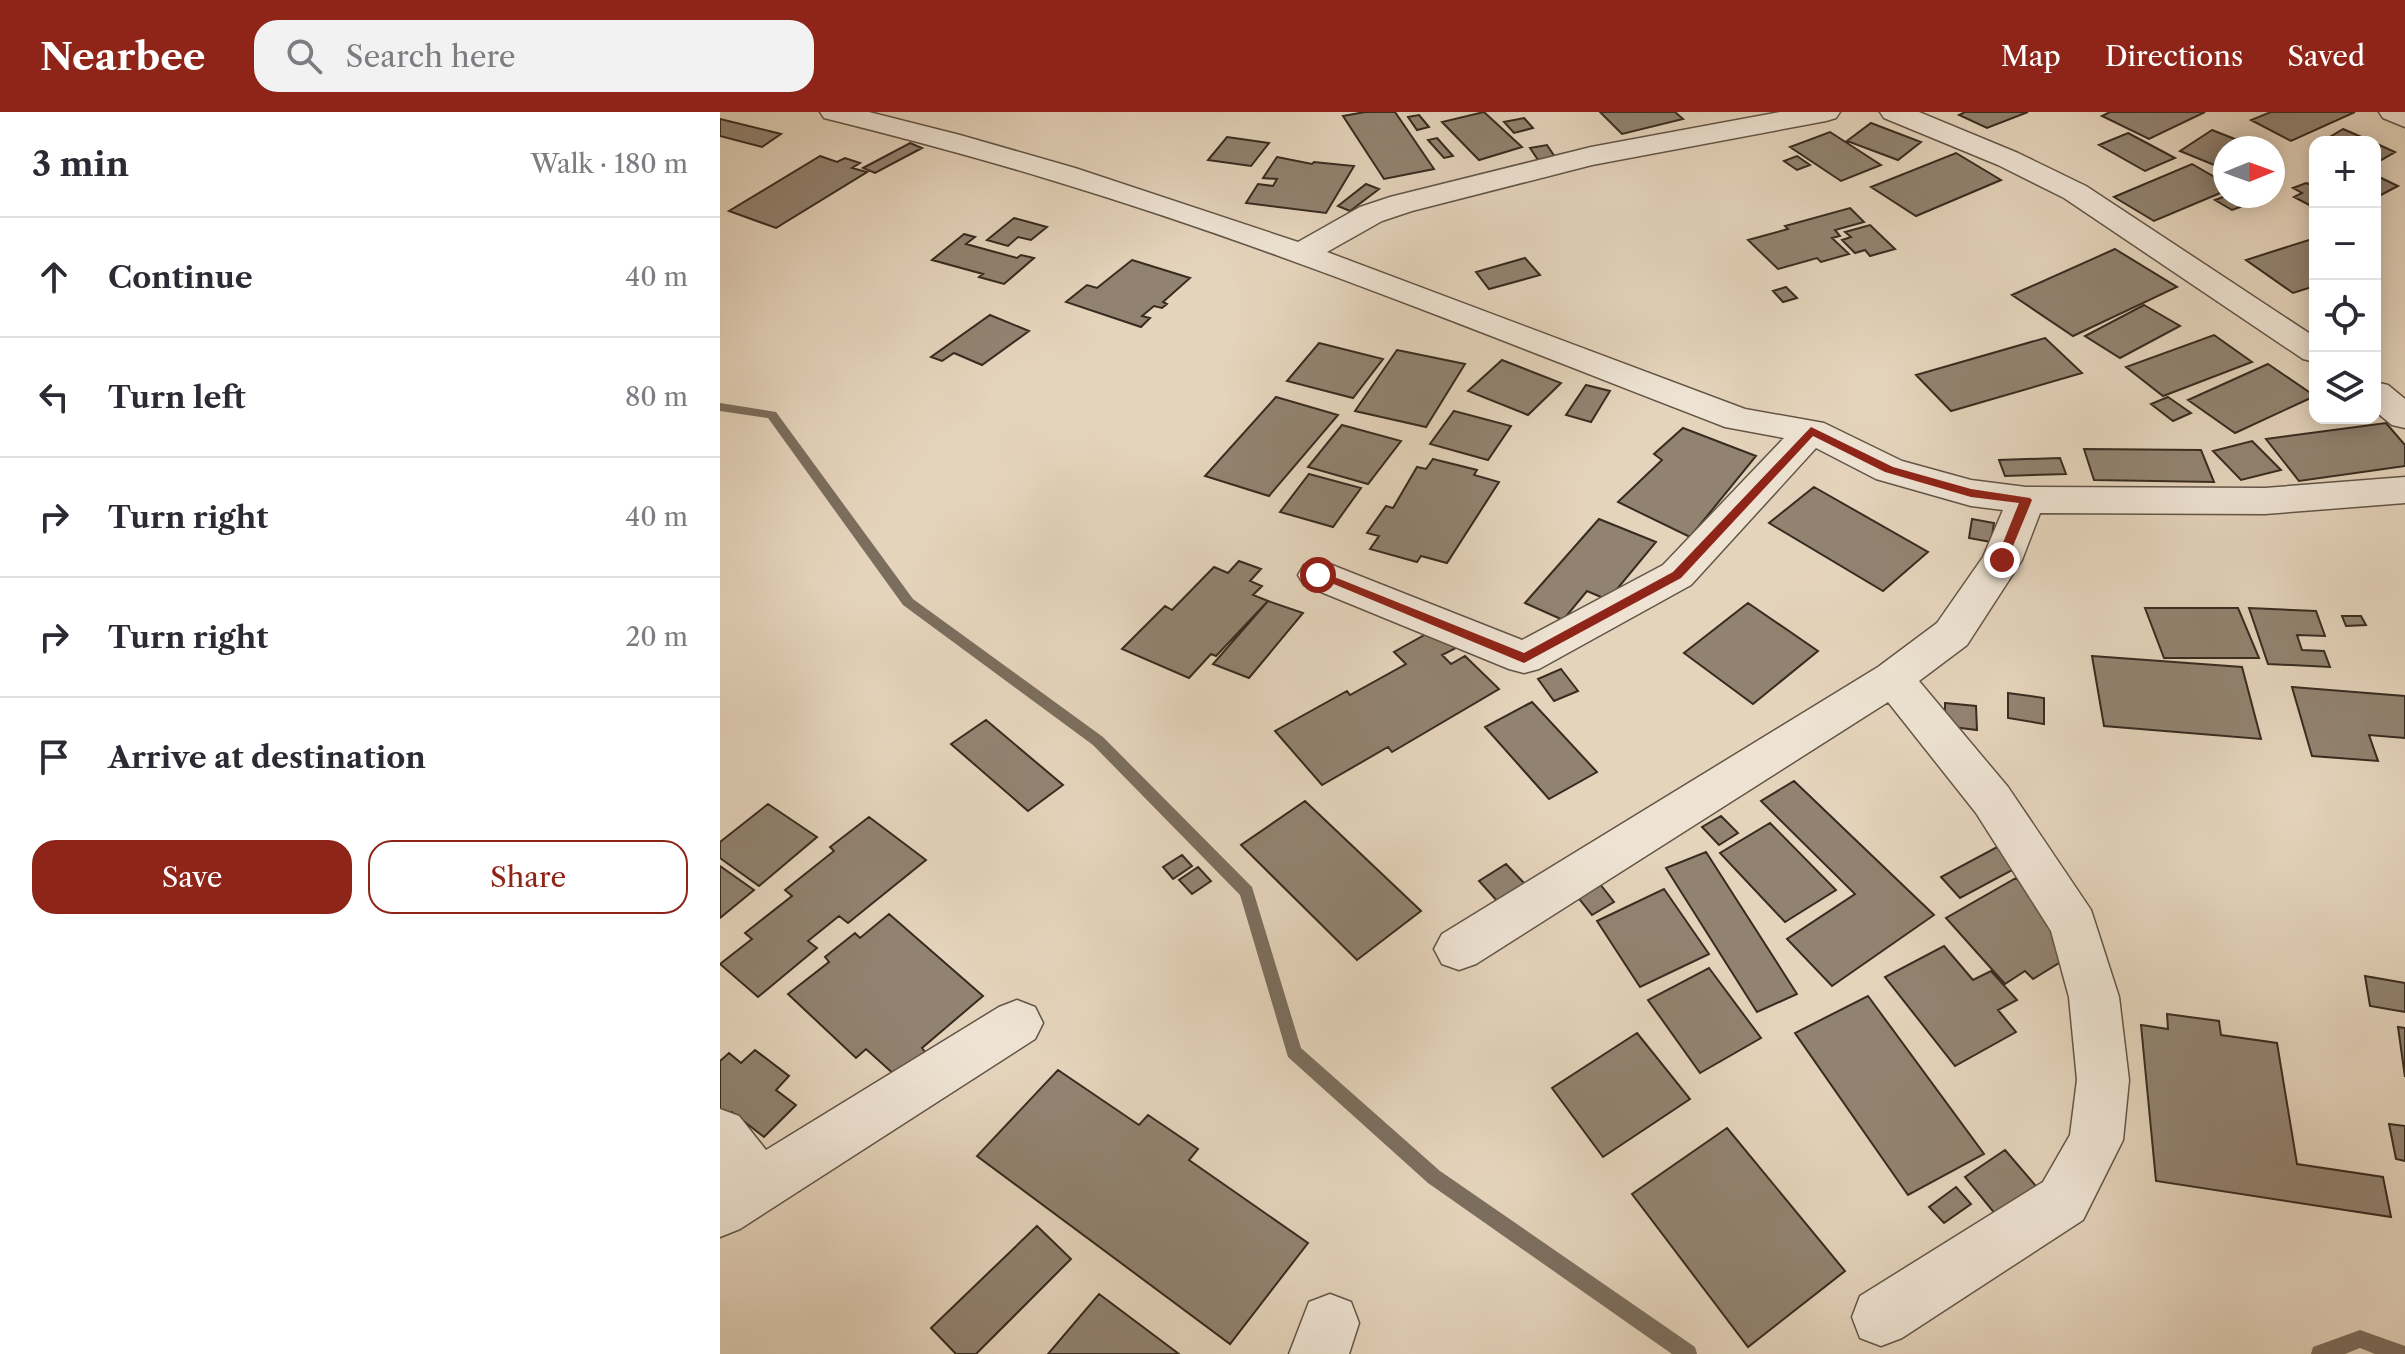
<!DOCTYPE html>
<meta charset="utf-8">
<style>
body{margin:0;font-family:"Libre Caslon Text",serif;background:#f2f2f3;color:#2b2b33}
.controls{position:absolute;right:24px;top:24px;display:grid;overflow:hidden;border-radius:16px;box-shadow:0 4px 20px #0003}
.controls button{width:72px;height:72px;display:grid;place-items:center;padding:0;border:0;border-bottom:2px solid #e1e1e2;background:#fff;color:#2b2b33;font:40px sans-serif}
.compass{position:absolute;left:1493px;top:24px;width:72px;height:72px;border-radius:50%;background:#fff;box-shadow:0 4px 20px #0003;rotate:89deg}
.stop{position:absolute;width:24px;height:24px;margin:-18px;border:6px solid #8f2418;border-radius:50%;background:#fff}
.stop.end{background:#8f2418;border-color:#fff;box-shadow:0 2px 8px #0008}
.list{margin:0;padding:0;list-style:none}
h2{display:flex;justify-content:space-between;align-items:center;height:104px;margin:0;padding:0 32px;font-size:34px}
h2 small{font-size:26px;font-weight:400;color:#7c7c81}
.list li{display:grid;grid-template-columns:52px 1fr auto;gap:24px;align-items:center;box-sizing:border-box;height:120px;padding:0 32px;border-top:2px solid #e1e1e2}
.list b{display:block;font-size:30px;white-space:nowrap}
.list em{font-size:26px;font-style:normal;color:#7c7c81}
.actions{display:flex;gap:16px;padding:24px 32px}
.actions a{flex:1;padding:18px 0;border:2px solid #8f2418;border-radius:24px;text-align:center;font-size:28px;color:#8f2418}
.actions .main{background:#8f2418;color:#fff}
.icon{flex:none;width:44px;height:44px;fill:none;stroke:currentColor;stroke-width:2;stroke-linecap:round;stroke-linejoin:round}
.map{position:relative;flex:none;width:1685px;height:1242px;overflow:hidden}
header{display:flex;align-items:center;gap:48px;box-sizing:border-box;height:112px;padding:0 40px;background:#8f2418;color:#fff}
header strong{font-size:38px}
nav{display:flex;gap:44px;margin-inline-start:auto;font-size:28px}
.search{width:560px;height:72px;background:#f2f2f3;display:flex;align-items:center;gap:20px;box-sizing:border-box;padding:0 28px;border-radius:24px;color:#7c7c81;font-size:30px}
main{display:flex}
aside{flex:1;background:#fff}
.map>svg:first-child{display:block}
</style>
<header>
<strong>Nearbee</strong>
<div class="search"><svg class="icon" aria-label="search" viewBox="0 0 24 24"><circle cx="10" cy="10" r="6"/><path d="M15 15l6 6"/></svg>Search here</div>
<nav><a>Map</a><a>Directions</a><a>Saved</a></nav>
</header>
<main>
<aside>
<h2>3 min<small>Walk · 180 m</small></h2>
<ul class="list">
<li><svg class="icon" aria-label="ahead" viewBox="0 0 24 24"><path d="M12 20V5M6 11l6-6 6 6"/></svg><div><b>Continue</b></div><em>40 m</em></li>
<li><svg class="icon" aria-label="left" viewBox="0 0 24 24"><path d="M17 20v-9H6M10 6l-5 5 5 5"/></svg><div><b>Turn left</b></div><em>80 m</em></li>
<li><svg class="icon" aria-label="right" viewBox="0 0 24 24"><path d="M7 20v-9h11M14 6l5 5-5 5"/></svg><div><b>Turn right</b></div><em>40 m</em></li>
<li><svg class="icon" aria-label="right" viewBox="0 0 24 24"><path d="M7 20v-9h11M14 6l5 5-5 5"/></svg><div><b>Turn right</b></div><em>20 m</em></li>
<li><svg class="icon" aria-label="arrive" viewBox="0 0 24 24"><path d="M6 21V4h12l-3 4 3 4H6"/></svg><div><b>Arrive at destination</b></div></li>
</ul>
<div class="actions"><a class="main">Save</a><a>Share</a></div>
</aside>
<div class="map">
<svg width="1685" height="1242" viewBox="0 0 1685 1242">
<rect width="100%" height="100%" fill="#e5d4bc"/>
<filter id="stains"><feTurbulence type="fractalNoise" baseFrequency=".0025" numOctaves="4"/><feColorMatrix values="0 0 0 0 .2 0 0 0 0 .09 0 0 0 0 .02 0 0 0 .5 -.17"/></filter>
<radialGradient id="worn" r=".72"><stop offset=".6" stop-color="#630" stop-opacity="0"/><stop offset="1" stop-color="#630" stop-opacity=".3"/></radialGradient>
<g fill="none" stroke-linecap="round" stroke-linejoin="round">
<!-- stream -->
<path fill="#7c6e5e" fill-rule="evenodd" d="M 0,291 L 56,300 L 193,487 L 383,625 L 532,775 L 581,936 L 720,1059 L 975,1235 L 977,1242 L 952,1242 L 708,1071 L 568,945 L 520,783 L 373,633 L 183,493 L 48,306 L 0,299 Z
M 1640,1218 L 1685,1234 L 1685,1242 L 1655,1242 L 1640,1236 L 1625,1242 L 1591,1242 L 1593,1235 Z"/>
</g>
<!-- building -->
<path fill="#928371" stroke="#382b20" stroke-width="2" d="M 645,0 L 675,0 L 714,57 L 664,67 L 623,4 Z
M 764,0 L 802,35 L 759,48 L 722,10 Z
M 880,0 L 955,0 L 963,7 L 902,22 Z
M 1245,0 L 1308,0 L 1267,16 L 1239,3 Z
M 1390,0 L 1485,0 L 1429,27 L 1382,4 Z
M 1551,0 L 1635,0 L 1571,29 L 1531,8 Z
M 699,3 L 709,15 L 697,18 L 688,5 Z
M 804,6 L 813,16 L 794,21 L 784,10 Z
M 0,7 L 61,22 L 42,35 L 0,24 Z
M 1151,11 L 1201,30 L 1178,48 L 1127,29 Z
M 1623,17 L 1653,30 L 1605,28 Z
M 1492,18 L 1535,35 L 1505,36 L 1504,57 L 1460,39 Z
M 1110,20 L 1161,53 L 1121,69 L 1070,35 Z
M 1408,21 L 1455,46 L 1425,59 L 1379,33 Z
M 507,25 L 549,31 L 531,54 L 488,48 Z
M 717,26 L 733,44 L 724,46 L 708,28 Z
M 190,31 L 202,36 L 155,61 L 143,56 Z
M 1655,31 L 1675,40 L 1656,51 Z
M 827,33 L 835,45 L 818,48 L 810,36 Z
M 1236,41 L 1281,68 L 1196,104 L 1151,75 Z
M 100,44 L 117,50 L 125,46 L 140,51 L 132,56 L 147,60 L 56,116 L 9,99 Z
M 1077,44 L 1090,53 L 1077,58 L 1064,49 Z
M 557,45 L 592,52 L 594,50 L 634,54 L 606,101 L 526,91 L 538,72 L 553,74 L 557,67 L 543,66 Z
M 1472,52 L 1505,71 L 1505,79 L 1434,109 L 1394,85 Z
M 1655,63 L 1678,74 L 1655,86 Z
M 1586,71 L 1595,74 L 1595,96 L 1574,85 L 1582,81 L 1573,76 Z
M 646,72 L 659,77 L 630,99 L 618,94 Z
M 1506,84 L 1543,84 L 1546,86 L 1512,98 L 1495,88 Z
M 1130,96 L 1144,110 L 1115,118 L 1120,124 L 1112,126 L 1129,142 L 1101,150 L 1097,146 L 1058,157 L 1028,128 L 1068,117 L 1065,114 Z
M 294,106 L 327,115 L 311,128 L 298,125 L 288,134 L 267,128 Z
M 1150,113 L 1175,137 L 1150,144 L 1145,138 L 1135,141 L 1122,128 L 1131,125 L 1125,120 Z
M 244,122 L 255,125 L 246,132 L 297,146 L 301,143 L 314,146 L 284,172 L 259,165 L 263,162 L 212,148 Z
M 1595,126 L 1595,174 L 1573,181 L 1526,148 Z
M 1395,137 L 1457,175 L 1353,224 L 1292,183 Z
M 805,146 L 820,163 L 769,177 L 756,160 Z
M 412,148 L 470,166 L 443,190 L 447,192 L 442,196 L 434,194 L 422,204 L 430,206 L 421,215 L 346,190 L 367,173 L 377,176 Z
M 1066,175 L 1077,186 L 1063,190 L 1053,179 Z
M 1424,193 L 1460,214 L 1400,246 L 1365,224 Z
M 270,203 L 309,219 L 262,253 L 234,241 L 222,249 L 211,245 Z
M 1494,223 L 1532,250 L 1443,284 L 1406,255 Z
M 1325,226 L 1362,261 L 1231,299 L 1196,263 Z
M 599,231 L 663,247 L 633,286 L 567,269 Z
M 677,238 L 745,252 L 706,315 L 635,299 Z
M 782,248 L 841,271 L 808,303 L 748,279 Z
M 1548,252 L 1595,284 L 1515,321 L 1468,288 Z
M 866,273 L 890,279 L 871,310 L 846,303 Z
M 556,285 L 618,303 L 549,384 L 485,364 Z
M 1448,285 L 1471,301 L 1453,309 L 1431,292 Z
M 734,299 L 791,314 L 768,348 L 710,332 Z
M 1666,311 L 1685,333 L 1685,354 L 1579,369 L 1546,327 Z
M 622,313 L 681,329 L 648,372 L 588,355 Z
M 963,316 L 1036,344 L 970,425 L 898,390 L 942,348 L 934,342 Z
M 1532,329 L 1561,358 L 1521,368 L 1493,339 Z
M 1364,337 L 1481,338 L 1494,370 L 1374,368 Z
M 1340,346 L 1346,362 L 1285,364 L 1279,348 Z
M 713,347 L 757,358 L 754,363 L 779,370 L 727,451 L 701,444 L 697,450 L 650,437 L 659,424 L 647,421 L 666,394 L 673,396 L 697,355 L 706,357 Z
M 589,362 L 641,376 L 613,415 L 560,400 Z
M 1094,375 L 1208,440 L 1163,479 L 1049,411 Z
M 879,407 L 936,430 L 888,488 L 867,479 L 843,508 L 805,491 Z
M 1252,407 L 1274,411 L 1271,430 L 1249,426 Z
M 519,449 L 541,457 L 530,469 L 542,474 L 533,483 L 548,489 L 496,544 L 491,542 L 469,566 L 402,537 L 445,494 L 452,498 L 494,455 L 508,461 Z
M 548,489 L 583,501 L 529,566 L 493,552 Z
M 1028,491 L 1098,539 L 1033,592 L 964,541 Z
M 1425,496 L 1518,496 L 1539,546 L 1444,546 Z
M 1529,496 L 1596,499 L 1605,524 L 1577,523 L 1582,538 L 1604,539 L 1610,555 L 1548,552 Z
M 1622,504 L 1641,504 L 1646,513 L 1626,514 Z
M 717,516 L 736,536 L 722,543 L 731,552 L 745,544 L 779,577 L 672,640 L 668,635 L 602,673 L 555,619 L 627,579 L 630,583 L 686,552 L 674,540 Z
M 1372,544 L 1522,555 L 1541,627 L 1384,614 Z
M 841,557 L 858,579 L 834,589 L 818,567 Z
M 1572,575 L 1685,584 L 1685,626 L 1649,623 L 1658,649 L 1592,644 Z
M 1288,581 L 1324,586 L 1324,612 L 1288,606 Z
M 812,590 L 877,660 L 829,687 L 765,615 Z
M 1225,591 L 1256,594 L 1257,618 L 1225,614 Z
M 266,608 L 343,673 L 308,699 L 231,632 Z
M 1074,669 L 1214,803 L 1112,874 L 1067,827 L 1135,782 L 1041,689 Z
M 585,689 L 701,799 L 637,848 L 521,733 Z
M 48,692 L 97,725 L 39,774 L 0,746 L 0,730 Z
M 1001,704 L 1018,721 L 999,733 L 982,715 Z
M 149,705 L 206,748 L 128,811 L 119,804 L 88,829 L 97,836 L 38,885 L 0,852 L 32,827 L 25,821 L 72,784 L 65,778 L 114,739 L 110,735 Z
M 1050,711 L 1116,778 L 1065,810 L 1000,741 Z
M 1279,734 L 1298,755 L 1240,786 L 1221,765 Z
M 986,740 L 1077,882 L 1037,900 L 946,756 Z
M 462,743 L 472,754 L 453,767 L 443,755 Z
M 786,752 L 805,772 L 778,790 L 759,769 Z
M 0,754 L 34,778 L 0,806 Z
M 478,755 L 491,769 L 472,782 L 459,768 Z
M 1296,766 L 1353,825 L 1347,846 L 1313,867 L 1305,859 L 1285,872 L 1226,806 Z
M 880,772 L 894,790 L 872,803 L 857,784 Z
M 944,777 L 989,842 L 920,875 L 877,809 Z
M 169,802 L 263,884 L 202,936 L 206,941 L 177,965 L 146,937 L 136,946 L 68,882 L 109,850 L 105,845 L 135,821 L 140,826 Z
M 1224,834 L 1253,868 L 1271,859 L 1297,888 L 1278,898 L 1296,920 L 1235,954 L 1165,865 Z
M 989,856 L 1041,926 L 980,961 L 928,888 Z
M 1645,864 L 1685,871 L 1685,900 L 1650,894 Z
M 1148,884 L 1264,1042 L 1188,1083 L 1075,921 Z
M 1447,902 L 1499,909 L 1501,923 L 1557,931 L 1577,1052 L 1663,1065 L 1671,1105 L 1436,1069 L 1421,913 L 1448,917 Z
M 1678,915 L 1685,916 L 1685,965 Z
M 917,921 L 970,987 L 883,1045 L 832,976 Z
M 35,938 L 69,964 L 56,978 L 76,993 L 44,1025 L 12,1000 L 7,1005 L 0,999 L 0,949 L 9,941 L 21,951 Z
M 338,958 L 419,1013 L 428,1003 L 478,1037 L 469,1048 L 588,1131 L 510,1232 L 257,1044 Z
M 1669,1012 L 1685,1014 L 1685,1049 L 1676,1047 Z
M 1007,1016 L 1125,1159 L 1028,1235 L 912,1082 Z
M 1285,1038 L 1321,1080 L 1280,1108 L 1245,1065 Z
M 1236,1075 L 1251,1092 L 1224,1111 L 1209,1095 Z
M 317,1114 L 351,1147 L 256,1242 L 236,1242 L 211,1216 Z
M 379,1182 L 459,1242 L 328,1242 Z"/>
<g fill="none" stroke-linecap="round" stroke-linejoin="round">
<!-- minor casing -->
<g stroke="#635547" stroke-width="3">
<path id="minor" d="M 100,0 L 149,0 L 240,23 L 355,56 L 578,130 L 640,95 L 670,85 L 871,35 L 1060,0 L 1120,0 L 1116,6 L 1106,9 L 872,53 L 692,99 L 662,109 L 607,140 L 1025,297 L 1104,311 L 1182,349 L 1251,368 L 1306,375 L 1545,376 L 1685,365 L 1685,391 L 1545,402 L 1320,401 L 1302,448 L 1247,533 L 1199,569 L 1288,675 L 1371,798 L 1399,885 L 1409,968 L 1403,1028 L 1363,1108 L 1182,1226 L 1161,1234 L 1140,1226 L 1132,1205 L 1140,1184 L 1323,1070 L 1350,1023 L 1357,968 L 1349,885 L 1331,819 L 1256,701 L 1168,590 L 756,852 L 739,858 L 722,852 L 714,837 L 722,822 L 1158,555 L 1217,511 L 1263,445 L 1283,398 L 1251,394 L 1156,367 L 1096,336 L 971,473 L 819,557 L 804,561 L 789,557 L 584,473 L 578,463 L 584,453 L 598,449 L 612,453 L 802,528 L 943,453 L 1064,326 L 1005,315 C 781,229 560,137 331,68 C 256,45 180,25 104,6 Z
M 1160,0 L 1199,0 L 1298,41 L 1366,74 L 1595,225 L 1595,250 L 1583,247 L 1344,86 L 1278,53 L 1164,6 Z
M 1659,0 L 1685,0 L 1685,15 L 1663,6 Z
M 1655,270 L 1668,273 L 1685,287 L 1685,316 L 1672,313 L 1655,299 Z
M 297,888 L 315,895 L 323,911 L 315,927 L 20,1117 L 0,1125 L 0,997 L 19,1004 L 46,1038 L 279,895 Z
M 610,1182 L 631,1190 L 639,1211 L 629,1242 L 569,1242 L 589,1190 Z"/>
</g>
<!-- minor -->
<use href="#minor" fill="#eee3d3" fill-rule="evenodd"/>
</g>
<!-- route -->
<path fill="#8f2418" d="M 1091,315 L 1173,355 L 1251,377 L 1310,386 L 1312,388 L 1286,451 L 1276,448 L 1299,391 L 1251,385 L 1165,360 L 1093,324 L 961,466 L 804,551 L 592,463 L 602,460 L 804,541 L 953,460 Z"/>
<rect width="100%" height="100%" filter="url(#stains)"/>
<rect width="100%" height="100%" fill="url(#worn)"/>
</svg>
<div class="controls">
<button>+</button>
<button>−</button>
<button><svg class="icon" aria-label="locate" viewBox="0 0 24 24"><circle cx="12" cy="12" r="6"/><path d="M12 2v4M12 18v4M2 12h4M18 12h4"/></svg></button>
<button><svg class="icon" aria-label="layers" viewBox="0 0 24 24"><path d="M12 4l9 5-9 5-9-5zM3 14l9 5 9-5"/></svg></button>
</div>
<svg class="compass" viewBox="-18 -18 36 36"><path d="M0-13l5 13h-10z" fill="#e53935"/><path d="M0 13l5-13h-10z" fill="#7c7c81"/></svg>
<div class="stop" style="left:598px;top:463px"></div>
<div class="stop end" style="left:1282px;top:448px"></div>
</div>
</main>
